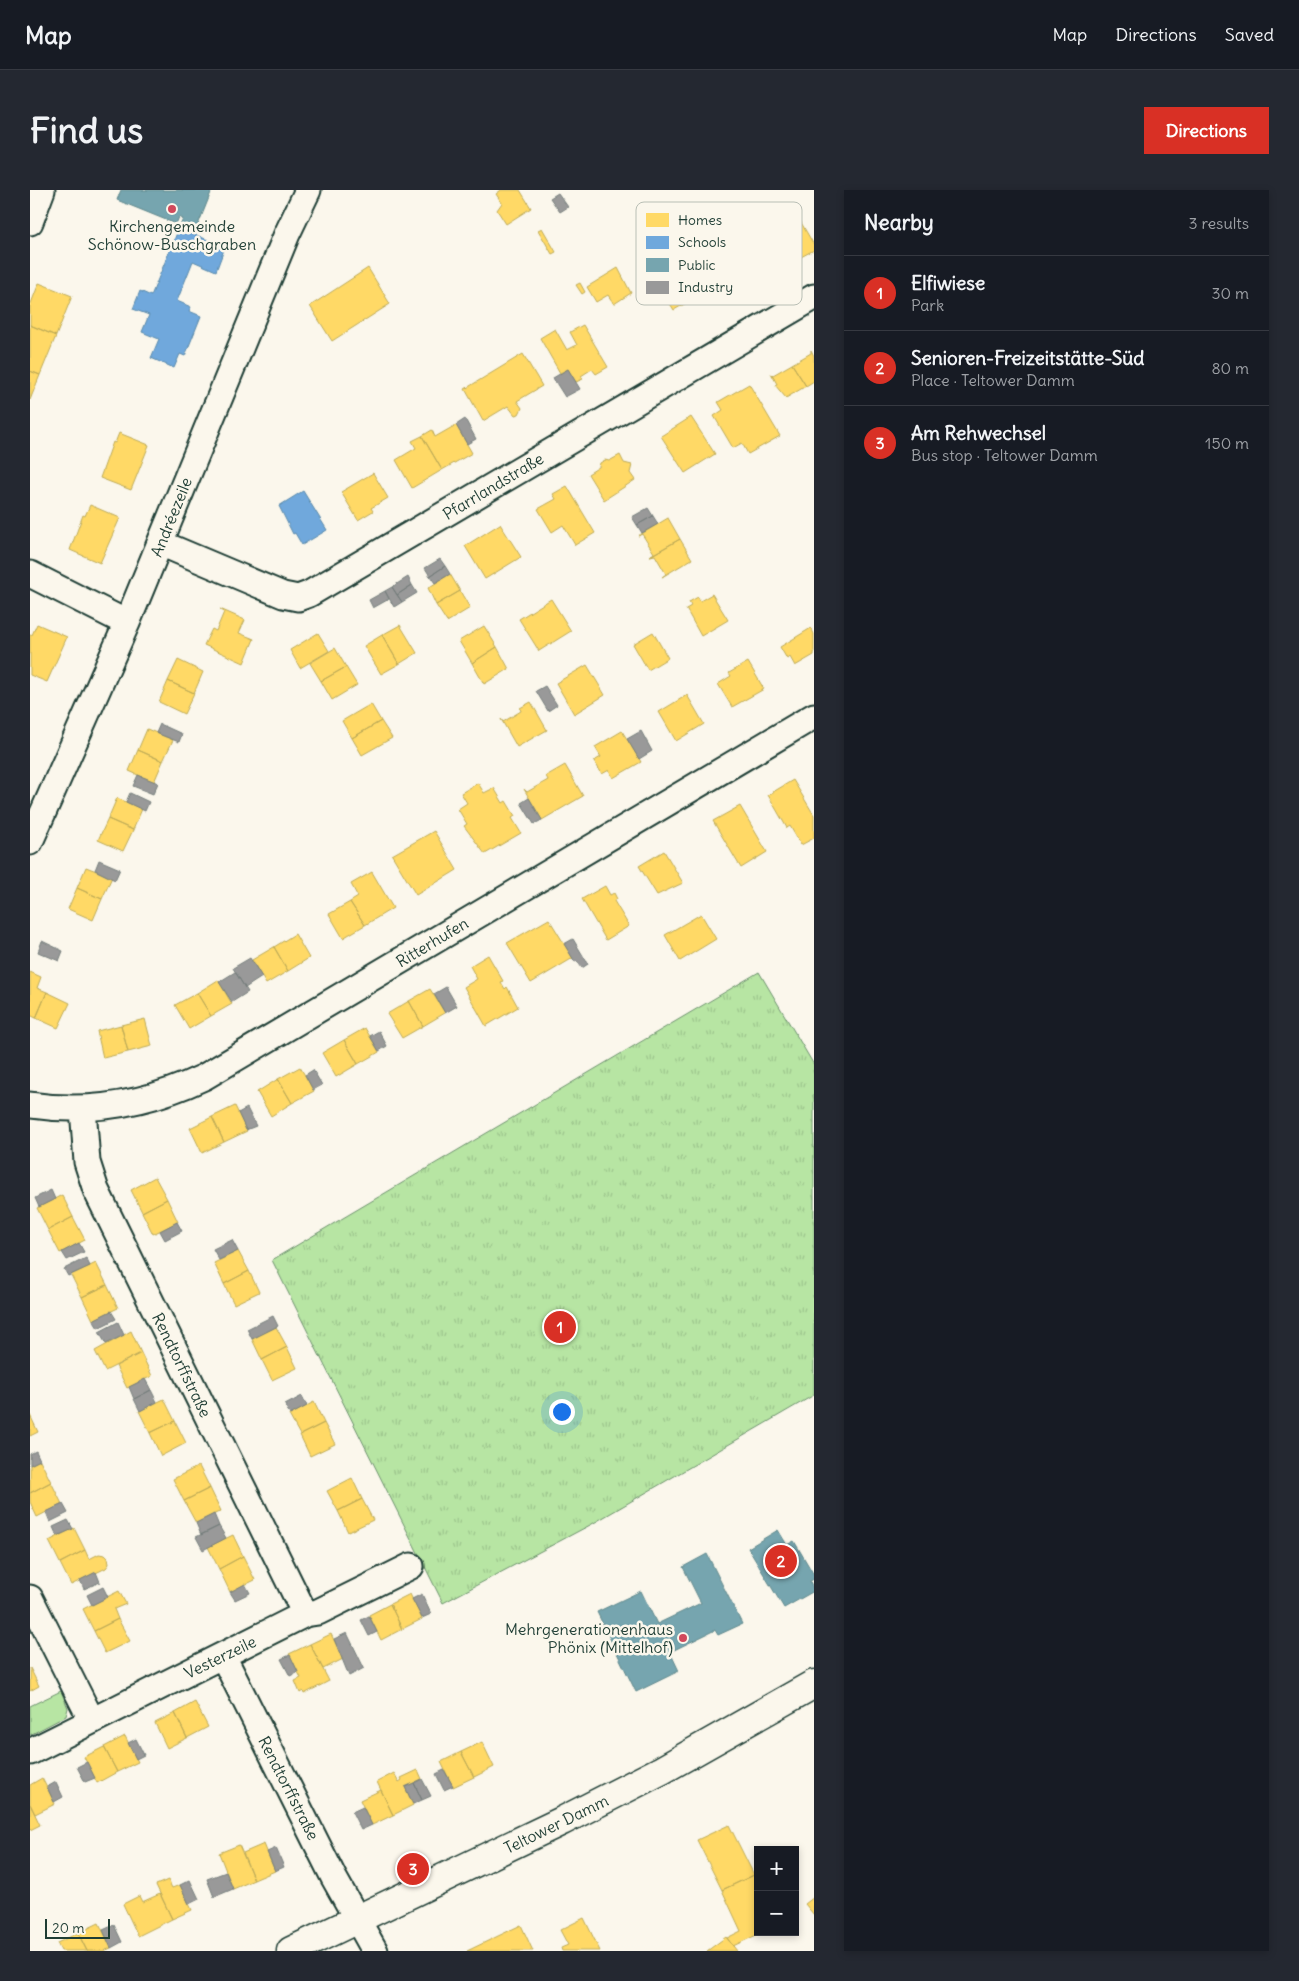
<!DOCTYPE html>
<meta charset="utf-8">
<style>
body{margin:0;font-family:Delius,sans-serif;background:#242831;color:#f1f3f6}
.controls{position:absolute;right:15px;bottom:15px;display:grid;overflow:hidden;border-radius:0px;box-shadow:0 2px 8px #0003}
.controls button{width:45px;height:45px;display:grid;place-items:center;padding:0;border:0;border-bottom:1px solid #363941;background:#171b24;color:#f1f3f6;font:25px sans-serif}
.scale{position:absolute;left:15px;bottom:12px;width:65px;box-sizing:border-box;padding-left:5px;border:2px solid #1f3d34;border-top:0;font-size:14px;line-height:18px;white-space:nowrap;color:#1f3d34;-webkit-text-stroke:4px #fbf7ec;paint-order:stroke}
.you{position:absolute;left:531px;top:1221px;width:18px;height:18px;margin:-12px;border:4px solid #fff;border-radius:50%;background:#1a73e8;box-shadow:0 0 0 8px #1a73e833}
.badge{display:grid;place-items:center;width:32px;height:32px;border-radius:50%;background:#d93025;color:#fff;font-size:16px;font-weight:700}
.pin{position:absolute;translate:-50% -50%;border:2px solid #fff;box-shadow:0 1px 5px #0006}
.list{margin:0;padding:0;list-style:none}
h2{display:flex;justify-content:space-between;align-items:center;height:65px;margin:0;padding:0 20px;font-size:21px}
h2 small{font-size:16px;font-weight:400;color:#9ea1a6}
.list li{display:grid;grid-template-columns:32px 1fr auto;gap:15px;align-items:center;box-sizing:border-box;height:75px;padding:0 20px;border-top:1px solid #363941}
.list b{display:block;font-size:19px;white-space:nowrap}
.list p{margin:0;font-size:16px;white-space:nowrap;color:#9ea1a6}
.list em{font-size:16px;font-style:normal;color:#9ea1a6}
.map{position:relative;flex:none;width:784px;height:1761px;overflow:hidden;border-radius:0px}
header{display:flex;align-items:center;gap:30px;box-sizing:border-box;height:70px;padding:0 25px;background:#171b24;border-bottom:1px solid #363941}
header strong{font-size:24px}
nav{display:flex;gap:28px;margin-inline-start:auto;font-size:18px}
.intro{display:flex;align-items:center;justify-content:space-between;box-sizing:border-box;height:120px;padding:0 30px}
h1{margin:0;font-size:35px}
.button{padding:12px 22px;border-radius:0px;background:#d93025;color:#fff;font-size:18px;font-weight:700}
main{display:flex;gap:30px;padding:0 30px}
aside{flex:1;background:#171b24;border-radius:0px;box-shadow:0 2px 8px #0003}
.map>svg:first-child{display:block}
</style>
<header>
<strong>Map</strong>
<nav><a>Map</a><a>Directions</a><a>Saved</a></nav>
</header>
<div class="intro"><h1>Find us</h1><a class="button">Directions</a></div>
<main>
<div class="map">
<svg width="784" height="1761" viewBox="0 0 784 1761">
<defs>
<pattern id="park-tufts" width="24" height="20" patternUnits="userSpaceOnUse" patternTransform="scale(1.25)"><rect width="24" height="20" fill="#b7e5a3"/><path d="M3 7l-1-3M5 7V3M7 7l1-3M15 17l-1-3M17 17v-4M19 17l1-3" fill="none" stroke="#9dc58d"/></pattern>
</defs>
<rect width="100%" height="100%" fill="#fbf7ec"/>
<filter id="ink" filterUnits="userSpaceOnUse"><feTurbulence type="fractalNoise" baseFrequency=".02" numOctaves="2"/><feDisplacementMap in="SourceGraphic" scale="10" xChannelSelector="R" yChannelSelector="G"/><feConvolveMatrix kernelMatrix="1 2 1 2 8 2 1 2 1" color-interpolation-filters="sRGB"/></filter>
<g filter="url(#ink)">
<!-- grass -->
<path fill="#b7e5a3" stroke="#6b916c" d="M 31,1501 L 38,1518 L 36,1526 L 0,1545 L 0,1516 Z"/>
<!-- park -->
<path fill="url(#park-tufts)" stroke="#6b916c" d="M 729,782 L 784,875 L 784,1205 L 562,1334 L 413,1413 L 242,1070 Z"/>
<!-- homes -->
<path fill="#ffd966" stroke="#bcaa57" d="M 471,0 L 490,0 L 501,18 L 476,34 L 467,20 L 472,13 L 466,4 Z
M 769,29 L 784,55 L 784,60 L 769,68 L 752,38 Z
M 512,38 L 526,62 L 522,64 L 508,40 Z
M 649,70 L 670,105 L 644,120 L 623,86 Z
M 338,78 L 360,114 L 302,151 L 280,116 Z
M 588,78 L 601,103 L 584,114 L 578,105 L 566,112 L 557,97 Z
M 9,93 L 42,106 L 26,146 L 0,135 L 0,116 Z
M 550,93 L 555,102 L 552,104 L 546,95 Z
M 0,135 L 26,146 L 10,185 L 0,181 Z
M 553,135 L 578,177 L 566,184 L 562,179 L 551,186 L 553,189 L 546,192 L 538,179 L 530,183 L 510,148 L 525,139 L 537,160 L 547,155 L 540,142 Z
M 781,160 L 784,166 L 784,191 L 776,196 L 762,174 L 781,163 Z
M 493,164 L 512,196 L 487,211 L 492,218 L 489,224 L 485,225 L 478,216 L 453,231 L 435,199 Z
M 762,174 L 776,196 L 756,208 L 745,195 L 747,194 L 741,183 L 743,185 Z
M 0,181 L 10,185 L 0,210 Z
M 719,194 L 750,246 L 718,264 L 712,253 L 703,258 L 684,226 L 693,220 L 688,212 Z
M 661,227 L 685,264 L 655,283 L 631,246 Z
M 426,235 L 442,263 L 412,280 L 392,246 L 402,240 L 405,247 Z
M 89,243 L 119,255 L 101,300 L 70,288 L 83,252 L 85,253 Z
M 392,246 L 412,280 L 382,298 L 366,270 L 386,258 L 382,251 Z
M 590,265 L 594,273 L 602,275 L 600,283 L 605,290 L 574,310 L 558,284 L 569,277 L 570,273 L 575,270 L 579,271 Z
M 343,283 L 358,308 L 341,318 L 343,321 L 328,330 L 311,302 Z
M 537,296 L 565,343 L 545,355 L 533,335 L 522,342 L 508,319 L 526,309 L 523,304 Z
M 60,315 L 90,328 L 70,373 L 40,360 L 53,325 L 55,326 Z
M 638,328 L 650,349 L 620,366 L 624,363 L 612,344 L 608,346 Z
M 470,334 L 491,367 L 455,389 L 435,356 Z
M 650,349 L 662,369 L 632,387 L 636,384 L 625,365 L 620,366 Z
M 420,384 L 430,401 L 406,415 L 398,398 Z
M 430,401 L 440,418 L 417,432 L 406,415 Z
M 682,404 L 698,430 L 671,446 L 656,419 L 661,416 L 659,412 L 668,407 L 670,411 Z
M 521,409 L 541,441 L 509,461 L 489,429 Z
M 190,419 L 215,430 L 209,443 L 224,449 L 214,473 L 174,455 L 182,439 L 186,441 L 194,422 Z
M 7,434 L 37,447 L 17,492 L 0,485 L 0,445 L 2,445 Z
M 370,435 L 387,463 L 369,474 L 352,445 Z
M 454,436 L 467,457 L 442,473 L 429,451 Z
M 781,438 L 784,444 L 784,465 L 765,476 L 760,467 L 757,469 L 750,457 Z
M 623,442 L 638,468 L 618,480 L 603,454 Z
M 288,443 L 299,461 L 270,478 L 260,460 Z
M 352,445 L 369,474 L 351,484 L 334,456 Z
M 467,457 L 479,479 L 454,494 L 442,473 Z
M 305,458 L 316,477 L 291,491 L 280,473 Z
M 148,470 L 173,482 L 164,503 L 138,491 Z
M 718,472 L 734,499 L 702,517 L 688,494 L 701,486 L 699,483 Z
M 557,475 L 575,505 L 544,524 L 526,493 Z
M 316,477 L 327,495 L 302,510 L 291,491 Z
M 138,491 L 164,503 L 154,524 L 129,512 Z
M 657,505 L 674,534 L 646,551 L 629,522 Z
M 501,512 L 517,540 L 487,557 L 471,529 L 473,532 L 491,521 L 490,518 Z
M 341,514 L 351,531 L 322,548 L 312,531 Z
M 351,531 L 362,548 L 332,565 L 322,548 Z
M 117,539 L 143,550 L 133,571 L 108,560 Z
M 592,541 L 611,572 L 583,588 L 579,580 L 572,584 L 564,571 L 571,567 L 565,557 Z
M 108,560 L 133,571 L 124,592 L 99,581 Z
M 535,575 L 553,606 L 512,630 L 494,599 L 497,602 L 518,590 L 516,586 Z
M 763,590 L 784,625 L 784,648 L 771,655 L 760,636 L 757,638 L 738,605 Z
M 448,593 L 454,603 L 464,598 L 473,613 L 476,611 L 485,626 L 482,628 L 491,643 L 455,664 L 434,636 L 437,634 L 428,619 L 437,613 L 431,603 Z
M 87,608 L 112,619 L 103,640 L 78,629 Z
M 710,616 L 737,662 L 711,678 L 683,631 Z
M 78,629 L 103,640 L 93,661 L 68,650 Z
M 404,641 L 427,680 L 386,705 L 362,665 Z
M 634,661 L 653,693 L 627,705 L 609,676 Z
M 56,677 L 82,687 L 72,709 L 47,698 Z
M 342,682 L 363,718 L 335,735 L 320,712 L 328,707 L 321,694 Z
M 575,696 L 580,705 L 584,703 L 587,709 L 584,711 L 599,736 L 576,750 L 552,709 Z
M 47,698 L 72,709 L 63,730 L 38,719 Z
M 320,712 L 335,735 L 313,748 L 299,724 Z
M 671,724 L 686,749 L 650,771 L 635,745 Z
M 519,729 L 543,768 L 501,793 L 477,753 Z
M 265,744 L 279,768 L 258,781 L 244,757 Z
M 244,757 L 258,781 L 236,794 L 222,770 Z
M 458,765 L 473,791 L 471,792 L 475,799 L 477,797 L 488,817 L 456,836 L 434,797 L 447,789 L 440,776 Z
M 0,782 L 11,787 L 7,798 L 17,802 L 6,828 L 0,825 Z
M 188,790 L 202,814 L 181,826 L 167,803 Z
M 400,799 L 415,823 L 393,836 L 379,811 Z
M 17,802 L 40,813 L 28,838 L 6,828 Z
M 167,803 L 181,826 L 159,839 L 145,815 Z
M 379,811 L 393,836 L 372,848 L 357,824 Z
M 115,829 L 122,856 L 98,862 L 91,835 Z
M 91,835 L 98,862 L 73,868 L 67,841 Z
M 335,838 L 349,862 L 328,874 L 314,850 Z
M 314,850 L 328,874 L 306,887 L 292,863 Z
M 270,877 L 284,901 L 262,913 L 248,889 Z
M 248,889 L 262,913 L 241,926 L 227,902 Z
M 205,916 L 217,941 L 194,952 L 182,927 Z
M 182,927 L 194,952 L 172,963 L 160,938 Z
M 125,987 L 137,1009 L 112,1022 L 101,1000 Z
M 32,1005 L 43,1027 L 18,1040 L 7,1018 Z
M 137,1009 L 148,1032 L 123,1044 L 112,1022 Z
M 43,1027 L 55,1050 L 30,1063 L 18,1040 Z
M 208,1061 L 219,1081 L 194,1094 L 184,1073 Z
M 66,1073 L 77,1095 L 52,1107 L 41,1085 Z
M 219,1081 L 229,1102 L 204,1114 L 194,1094 Z
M 77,1095 L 88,1118 L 63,1130 L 52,1107 Z
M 246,1137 L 257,1157 L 232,1170 L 222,1149 Z
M 101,1141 L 111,1163 L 75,1181 L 65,1161 Z
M 257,1157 L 267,1178 L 242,1190 L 232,1170 Z
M 111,1163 L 122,1186 L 97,1198 L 86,1176 Z
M 134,1209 L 145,1231 L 120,1243 L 109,1221 Z
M 284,1212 L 294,1233 L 270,1245 L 259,1225 Z
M 0,1225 L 8,1242 L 0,1246 Z
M 145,1231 L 156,1253 L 131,1266 L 120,1243 Z
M 294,1233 L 305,1254 L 280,1266 L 270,1245 Z
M 10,1270 L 21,1292 L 0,1303 L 0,1275 Z
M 169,1276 L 180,1298 L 154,1311 L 143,1289 Z
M 322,1288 L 332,1309 L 308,1321 L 297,1301 Z
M 21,1292 L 32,1314 L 7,1327 L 0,1312 L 0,1303 Z
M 180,1298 L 191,1321 L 166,1333 L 154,1311 Z
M 332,1309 L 343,1330 L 318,1342 L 308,1321 Z
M 44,1338 L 55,1360 L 30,1373 L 19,1351 Z
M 203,1345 L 213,1366 L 189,1379 L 178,1357 Z
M 55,1360 L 59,1369 L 69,1364 L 75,1365 L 78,1368 L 79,1374 L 76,1378 L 41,1395 L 30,1373 Z
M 213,1366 L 225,1390 L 200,1402 L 189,1379 Z
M 89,1401 L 96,1414 L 84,1419 L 88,1429 L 64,1441 L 53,1419 Z
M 380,1404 L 392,1429 L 372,1439 L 360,1414 Z
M 360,1414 L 372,1439 L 351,1450 L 339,1425 Z
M 88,1429 L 100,1451 L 75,1463 L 64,1441 Z
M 301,1444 L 313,1469 L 293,1479 L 280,1454 Z
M 280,1454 L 299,1491 L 274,1504 L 273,1501 L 270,1503 L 265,1491 L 271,1488 L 259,1464 Z
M 0,1478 L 9,1496 L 0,1501 Z
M 165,1512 L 178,1537 L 157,1548 L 145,1523 Z
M 145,1523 L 157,1548 L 137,1558 L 125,1533 Z
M 95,1546 L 108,1572 L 87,1582 L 74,1557 Z
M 452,1552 L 464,1577 L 444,1587 L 431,1562 Z
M 74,1557 L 87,1582 L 67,1593 L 54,1567 Z
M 431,1562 L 444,1587 L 423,1597 L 411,1572 Z
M 388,1580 L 392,1589 L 375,1597 L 383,1615 L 363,1625 L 347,1592 L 364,1583 L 369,1592 L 372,1590 L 371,1588 Z
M 12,1588 L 25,1614 L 5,1624 L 0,1614 L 0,1595 Z
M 351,1600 L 363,1625 L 342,1635 L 330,1610 Z
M 0,1614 L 10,1635 L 0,1640 Z
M 699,1635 L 724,1685 L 692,1700 L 667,1650 Z
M 234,1654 L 245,1681 L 224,1690 L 213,1663 Z
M 209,1655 L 224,1690 L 203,1699 L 189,1663 Z
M 724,1685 L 728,1693 L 728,1742 L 733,1742 L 703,1756 L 697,1748 L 711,1741 L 692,1700 Z
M 138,1690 L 142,1698 L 150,1695 L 162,1720 L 142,1729 L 126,1695 Z
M 130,1704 L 142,1729 L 108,1746 L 93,1714 L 109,1706 L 112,1712 Z
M 784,1707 L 784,1725 L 775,1714 Z
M 554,1728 L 570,1761 L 532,1761 L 531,1758 L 538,1755 L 530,1740 Z
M 69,1733 L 81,1758 L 74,1761 L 57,1761 L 48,1743 Z
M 491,1735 L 503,1761 L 437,1761 Z
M 48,1743 L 57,1761 L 31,1761 L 27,1753 Z
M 696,1747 L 707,1761 L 677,1761 Z"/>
<!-- schools -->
<path fill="#6fa8dc" stroke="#5788aa" d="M 149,38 L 195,57 L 186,81 L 163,71 L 147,111 L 161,117 L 159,121 L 171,126 L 155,166 L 150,164 L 144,178 L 121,168 L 129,149 L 112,142 L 119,125 L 103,119 L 110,101 L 121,106 Z
M 273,301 L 297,340 L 272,355 L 265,343 L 263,344 L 249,316 Z"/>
<!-- public -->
<path fill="#76a5af" stroke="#5c868a" d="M 91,0 L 182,0 L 164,45 L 149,38 L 153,29 L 149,27 L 146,34 L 87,10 Z
M 748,1340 L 757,1355 L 764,1351 L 784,1385 L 784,1389 L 780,1391 L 784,1401 L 754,1418 L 718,1358 Z
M 677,1364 L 712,1434 L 688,1445 L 685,1440 L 640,1462 L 649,1481 L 606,1502 L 567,1422 L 611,1401 L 627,1434 L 671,1413 L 653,1377 Z"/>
<!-- industry -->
<path fill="#999" stroke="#747d7b" d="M 528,3 L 538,17 L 530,22 L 520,8 Z
M 538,179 L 550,199 L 535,207 L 523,188 Z
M 435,229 L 446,249 L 437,254 L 426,235 Z
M 618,318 L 623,326 L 607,335 L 602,327 Z
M 623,326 L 628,334 L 612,343 L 607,335 Z
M 410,369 L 415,376 L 400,386 L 395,378 Z
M 415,376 L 420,384 L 405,393 L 400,386 Z
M 378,387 L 382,395 L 367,405 L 362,397 Z
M 382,395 L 387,403 L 372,412 L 367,405 Z
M 362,397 L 372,412 L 364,417 L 355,401 Z
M 355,401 L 359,409 L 343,418 L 339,410 Z
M 515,496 L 527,515 L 518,521 L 506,501 Z
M 130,534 L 152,544 L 149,552 L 126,543 Z
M 611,541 L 622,561 L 609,569 L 597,549 Z
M 108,585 L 128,593 L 123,604 L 103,596 Z
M 100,603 L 119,612 L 115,621 L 96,612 Z
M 499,608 L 512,630 L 504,634 L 491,613 Z
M 69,670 L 90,679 L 85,690 L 65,680 Z
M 543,749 L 558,774 L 552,778 L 547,771 L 545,772 L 534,754 Z
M 12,751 L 33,761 L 29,771 L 8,762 Z
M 220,768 L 232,787 L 215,798 L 203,778 Z
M 205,782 L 218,802 L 202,812 L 189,792 Z
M 416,797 L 427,816 L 415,823 L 404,804 Z
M 349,841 L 357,856 L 349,861 L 340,846 Z
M 283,880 L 292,895 L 283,900 L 275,885 Z
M 217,918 L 226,936 L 216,940 L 208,923 Z
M 21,1000 L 25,1009 L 9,1017 L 5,1008 Z
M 147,1032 L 152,1041 L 135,1050 L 130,1041 Z
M 202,1050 L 208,1061 L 189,1070 L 183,1059 Z
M 49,1053 L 54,1062 L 37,1070 L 32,1062 Z
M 56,1068 L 60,1076 L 38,1086 L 34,1079 Z
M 81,1121 L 86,1129 L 68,1138 L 63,1130 Z
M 243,1126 L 248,1136 L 222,1149 L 217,1139 Z
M 88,1132 L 94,1145 L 76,1154 L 69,1142 Z
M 115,1189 L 121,1200 L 104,1209 L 99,1197 Z
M 121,1200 L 127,1212 L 110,1221 L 104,1209 Z
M 272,1206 L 277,1216 L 260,1225 L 255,1215 Z
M 6,1261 L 10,1270 L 0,1275 L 0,1264 Z
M 33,1314 L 38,1323 L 20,1332 L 16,1322 Z
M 184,1324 L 189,1336 L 171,1345 L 166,1333 Z
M 38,1330 L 43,1339 L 27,1346 L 23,1337 Z
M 189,1336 L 196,1348 L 173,1360 L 166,1347 Z
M 66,1382 L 70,1392 L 54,1399 L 50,1390 Z
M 215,1394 L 220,1403 L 205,1410 L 200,1402 Z
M 73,1397 L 78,1407 L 62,1415 L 57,1405 Z
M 392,1404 L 401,1424 L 392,1428 L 382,1409 Z
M 339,1426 L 347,1442 L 339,1446 L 331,1430 Z
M 317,1443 L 334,1478 L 319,1486 L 304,1449 Z
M 260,1465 L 268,1482 L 260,1486 L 251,1469 Z
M 106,1549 L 114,1565 L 106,1569 L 98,1553 Z
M 57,1572 L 65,1588 L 55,1592 L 47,1577 Z
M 414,1580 L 423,1596 L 414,1600 L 406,1584 Z
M 392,1589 L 401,1606 L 392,1610 L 384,1593 Z
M 26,1592 L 33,1607 L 24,1612 L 17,1597 Z
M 384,1593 L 392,1610 L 383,1614 L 375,1597 Z
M 333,1617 L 342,1635 L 331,1640 L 322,1622 Z
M 246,1658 L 254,1677 L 245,1681 L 237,1662 Z
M 196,1682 L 203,1699 L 184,1707 L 177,1689 Z
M 160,1690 L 169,1709 L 159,1714 L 150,1695 Z
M 84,1735 L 92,1752 L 81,1758 L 73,1740 Z"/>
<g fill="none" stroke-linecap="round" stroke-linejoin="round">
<!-- street casing -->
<g stroke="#1f3d34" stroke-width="29">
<path id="street" d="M 0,32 L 12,0
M 130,353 L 253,405 L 268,408 L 279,404 L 784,107
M 0,384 L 97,433
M 0,652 L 97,433 L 257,44 L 278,0
M 0,915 C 61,924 119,913 174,887 L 784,526
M 53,918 L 57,972 L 66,1000 L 275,1424
M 0,1408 L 62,1531
M 193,1466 L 304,1688 L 345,1761
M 0,1562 L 275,1424 L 288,1422 L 381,1376"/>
</g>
<!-- secondary casing -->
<g stroke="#1f3d34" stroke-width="31">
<path id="secondary" d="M 261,1761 L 532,1631 L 632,1580 L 784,1494"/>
</g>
<!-- street -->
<use href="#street" stroke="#fbf7ec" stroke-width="25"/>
<!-- secondary -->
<use href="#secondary" stroke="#fbf7ec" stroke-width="28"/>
</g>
</g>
<!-- markers -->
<g fill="#d1495b" stroke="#fbf7ec" stroke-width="2">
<circle cx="142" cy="19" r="5"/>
<circle cx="653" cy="1448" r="5"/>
</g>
<g text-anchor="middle" stroke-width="5" stroke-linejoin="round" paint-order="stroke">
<!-- poi labels -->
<g font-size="16" fill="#1f3d34" stroke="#fbf7ec">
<text x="142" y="42">Kirchengemeinde<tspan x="142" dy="18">Schönow-Buschgraben</tspan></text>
<text x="643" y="1445" text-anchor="end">Mehrgenerationenhaus<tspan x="643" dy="18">Phönix (Mittelhof)</tspan></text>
</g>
<!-- street labels -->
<g font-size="16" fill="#1f3d34" stroke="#fbf7ec">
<text transform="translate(463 296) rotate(-31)" y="6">Pfarrlandstraße</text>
<text transform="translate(141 327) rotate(-68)" y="6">Andréezeile</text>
<text transform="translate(402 752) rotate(-31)" y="6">Ritterhufen</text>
<text transform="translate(152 1175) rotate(64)" y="6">Rendtorffstraße</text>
<text transform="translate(190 1467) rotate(-26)" y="6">Vesterzeile</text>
<text transform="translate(259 1598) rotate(63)" y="6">Rendtorffstraße</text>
<text transform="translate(526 1634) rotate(-26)" y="6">Teltower Damm</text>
</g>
</g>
<!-- legend -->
<rect x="606" y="12" width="166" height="103" rx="8" fill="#fbf7ec" stroke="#b9bfb5" stroke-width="1"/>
<rect x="616" y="23" width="23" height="14" fill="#ffd966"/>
<rect x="616" y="46" width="23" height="13" fill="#6fa8dc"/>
<rect x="616" y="68" width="23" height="14" fill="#76a5af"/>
<rect x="616" y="91" width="23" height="13" fill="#999"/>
<g font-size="14" fill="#1f3d34">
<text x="648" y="35">Homes</text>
<text x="648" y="57">Schools</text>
<text x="648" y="80">Public</text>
<text x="648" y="102">Industry</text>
</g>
</svg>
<div class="controls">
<button>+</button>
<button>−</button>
</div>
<div class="scale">20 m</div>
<div class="you"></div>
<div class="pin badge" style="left:530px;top:1137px">1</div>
<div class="pin badge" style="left:751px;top:1371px">2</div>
<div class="pin badge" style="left:383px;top:1679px">3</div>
</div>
<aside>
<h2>Nearby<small>3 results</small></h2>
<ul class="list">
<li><span class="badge">1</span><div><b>Elfiwiese</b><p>Park</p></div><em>30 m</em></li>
<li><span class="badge">2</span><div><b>Senioren-Freizeitstätte-Süd</b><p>Place · Teltower Damm</p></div><em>80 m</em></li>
<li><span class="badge">3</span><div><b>Am Rehwechsel</b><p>Bus stop · Teltower Damm</p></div><em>150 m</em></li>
</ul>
</aside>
</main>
